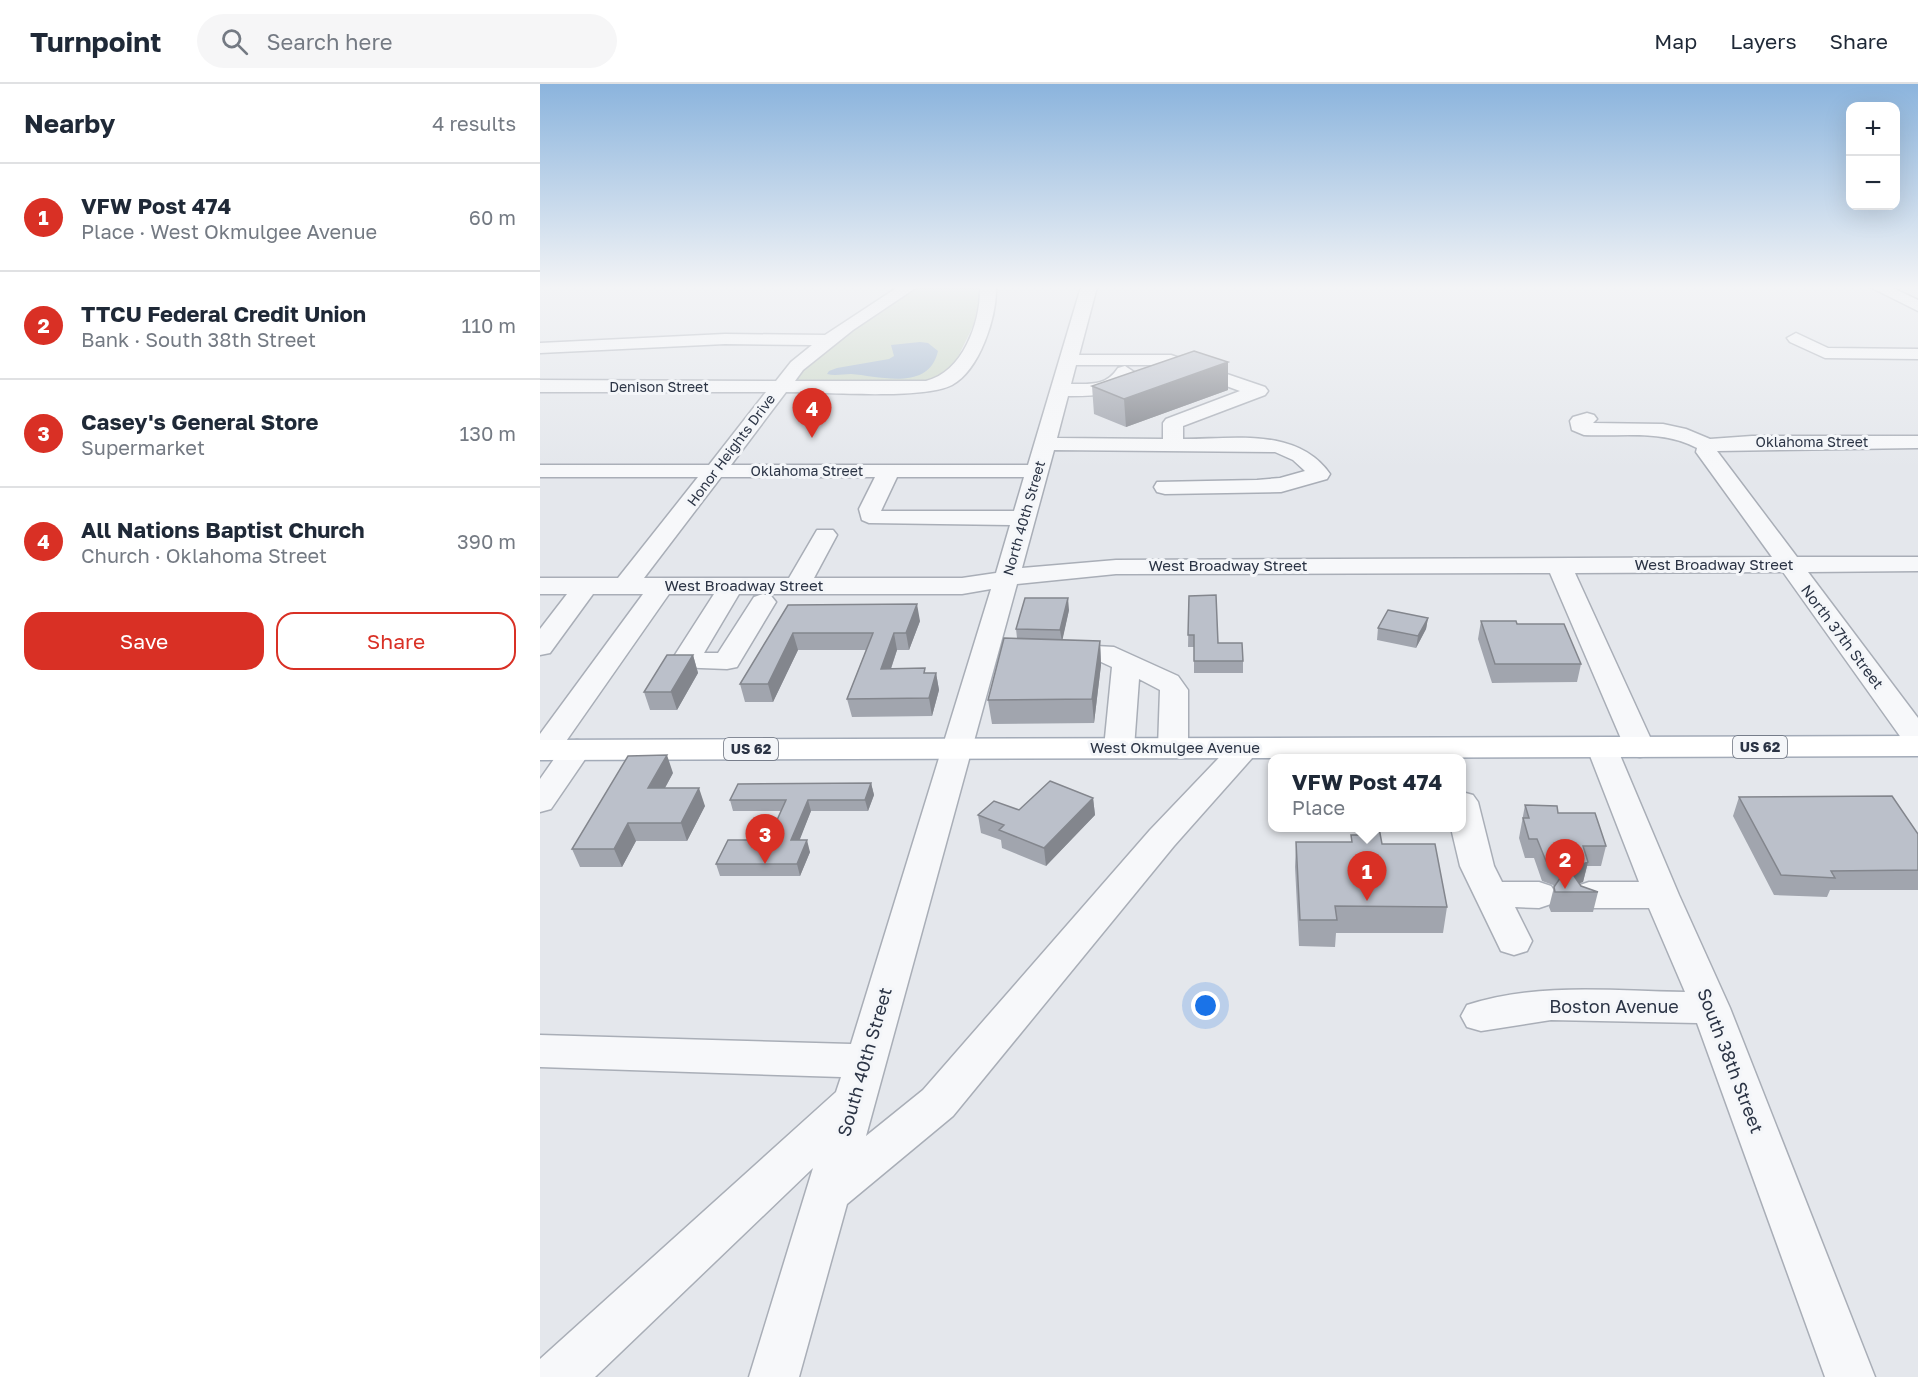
<!DOCTYPE html>
<meta charset="utf-8">
<style>
body{margin:0;font-family:"Golos Text",sans-serif;background:#f6f6f7;color:#1f2937}
.controls{position:absolute;right:18px;top:18px;display:grid;overflow:hidden;border-radius:12px;box-shadow:0 6px 24px #0002}
.controls button{width:54px;height:54px;display:grid;place-items:center;padding:0;border:0;border-bottom:2px solid #e0e1e3;background:#fff;color:#1f2937;font:30px sans-serif}
.you{position:absolute;left:666px;top:922px;width:21px;height:21px;margin:-15px;border:4px solid #fff;border-radius:50%;background:#1a73e8;box-shadow:0 0 0 9px #1a73e833}
.badge{display:grid;place-items:center;width:39px;height:39px;border-radius:50%;background:#d93025;color:#fff;font-size:20px;font-weight:700}
.pin{position:absolute;translate:-50% -50px;filter:drop-shadow(0 2px 3px #0008)}
.pin::after{content:'';position:absolute;top:32px;width:21px;height:18px;background:inherit;clip-path:polygon(0 0,100% 0,50% 100%)}
.popup{position:absolute;left:728px;top:670px;width:198px;height:78px;box-sizing:border-box;display:grid;place-content:center;border-radius:12px;background:#fff;filter:drop-shadow(0 2px 4px #0005);font-size:20px;white-space:nowrap;color:#747a83}
.popup b{font-size:22px;color:#1f2937}
.popup::after{content:'';position:absolute;left:50%;top:100%;margin-left:-12px;border:12px solid transparent;border-top-color:#fff}
.list{margin:0;padding:0;list-style:none}
h2{display:flex;justify-content:space-between;align-items:center;height:78px;margin:0;padding:0 24px;font-size:26px}
h2 small{font-size:20px;font-weight:400;color:#747a83}
.list li{display:grid;grid-template-columns:39px 1fr auto;gap:18px;align-items:center;box-sizing:border-box;height:108px;padding:0 24px;border-top:2px solid #e0e1e3}
.list b{display:block;font-size:22px;white-space:nowrap}
.list p{margin:0;font-size:20px;white-space:nowrap;color:#747a83}
.list em{font-size:20px;font-style:normal;color:#747a83}
.actions{display:flex;gap:12px;padding:18px 24px}
.actions a{flex:1;padding:14px 0;border:2px solid #d93025;border-radius:18px;text-align:center;font-size:21px;color:#d93025}
.actions .main{background:#d93025;color:#fff}
.icon{flex:none;width:33px;height:33px;fill:none;stroke:currentColor;stroke-width:2;stroke-linecap:round;stroke-linejoin:round}
.map{position:relative;flex:none;width:1378px;height:1293px;overflow:hidden}
header{display:flex;align-items:center;gap:36px;box-sizing:border-box;height:84px;padding:0 30px;background:#fff;border-bottom:2px solid #e0e1e3}
header strong{font-size:28px}
nav{display:flex;gap:33px;margin-inline-start:auto;font-size:21px}
.search{width:420px;height:54px;background:#f6f6f7;display:flex;align-items:center;gap:15px;box-sizing:border-box;padding:0 21px;border-radius:33px;color:#747a83;font-size:22px}
main{display:flex}
aside{flex:1;background:#fff}
.map>svg:first-child{display:block}
</style>
<header>
<strong>Turnpoint</strong>
<div class="search"><svg class="icon" aria-label="search" viewBox="0 0 24 24"><circle cx="10" cy="10" r="6"/><path d="M15 15l6 6"/></svg>Search here</div>
<nav><a>Map</a><a>Layers</a><a>Share</a></nav>
</header>
<main>
<aside>
<h2>Nearby<small>4 results</small></h2>
<ul class="list">
<li><span class="badge">1</span><div><b>VFW Post 474</b><p>Place · West Okmulgee Avenue</p></div><em>60 m</em></li>
<li><span class="badge">2</span><div><b>TTCU Federal Credit Union</b><p>Bank · South 38th Street</p></div><em>110 m</em></li>
<li><span class="badge">3</span><div><b>Casey's General Store</b><p>Supermarket</p></div><em>130 m</em></li>
<li><span class="badge">4</span><div><b>All Nations Baptist Church</b><p>Church · Oklahoma Street</p></div><em>390 m</em></li>
</ul>
<div class="actions"><a class="main">Save</a><a>Share</a></div>
</aside>
<div class="map">
<svg width="1378" height="1293" viewBox="0 0 1378 1293">
<rect width="100%" height="100%" fill="#e4e7ec"/>
<!-- green -->
<path fill="#c9d6c5" d="M 373,203 L 441,204 L 440,228 L 408,293 L 398,297 L 244,301 L 264,280 Z"/>
<!-- water -->
<path fill="#9fb4cc" d="M 380,258 L 388,259 L 398,267 C 389,308 339,292 311,290 C 303,290 295,292 287,290 L 289,287 L 297,284 L 349,275 L 354,272 L 351,261 Z"/>
<g fill="none" stroke-linecap="round" stroke-linejoin="round">
<!-- minor casing -->
<g stroke="#a9aeb7" stroke-width="3">
<path id="minor" d="M 358,203 L 377,203 L 313,246 L 263,286 L 255,297 L 386,297 C 423,288 441,238 440,203 L 456,203 C 457,232 440,286 412,301 C 384,316 282,308 246,308 L 191,381 L 488,381 L 541,203 L 557,203 L 539,271 L 631,271 L 725,303 L 728,307 L 725,311 L 643,342 L 643,355 C 693,355 757,343 790,390 L 787,395 L 741,408 L 625,410 L 617,408 L 614,403 L 617,398 L 717,396 L 740,394 L 765,387 L 753,376 L 735,368 L 514,366 L 482,484 L 576,476 L 1232,473 L 1156,368 L 1157,364 C 1122,345 1081,353 1044,351 L 1032,346 L 1030,337 L 1033,333 L 1047,329 L 1054,331 L 1057,335 L 1053,339 L 1123,340 L 1146,345 L 1170,355 L 1212,352 L 1378,352 L 1378,364 L 1177,367 L 1257,473 L 1378,473 L 1378,487 L 1268,488 L 1378,634 L 1378,664 L 1367,662 L 1243,488 L 1035,489 L 1115,664 L 1111,671 L 1100,673 L 1089,671 L 1085,664 L 1010,489 L 576,490 L 477,500 L 326,1052 L 383,1006 L 610,746 L 695,657 L 706,655 L 717,657 L 721,664 L 634,762 L 413,1032 L 307,1120 L 259,1293 L 209,1293 L 273,1084 L 55,1293 L 0,1293 L 0,1275 L 296,1008 L 301,993 L 0,983 L 0,951 L 311,960 L 451,505 L 422,510 L 199,510 L 164,569 L 178,569 L 214,513 L 223,510 L 232,513 L 236,518 L 197,583 L 187,585 L 135,583 L 131,577 L 174,510 L 129,510 L 15,673 L 0,674 L 0,650 L 103,510 L 53,510 L 10,569 L 0,571 L 0,545 L 27,510 L 0,510 L 0,494 L 78,494 L 158,393 L 0,393 L 0,381 L 169,381 L 226,308 L 0,308 L 0,296 L 236,297 L 251,278 L 272,261 L 185,260 L 0,269 L 0,259 L 185,250 L 285,251 ZM 536,281 L 629,281 L 700,307 L 626,335 L 623,339 L 623,355 L 517,354 L 528,312 C 551,312 585,313 594,288 L 585,282 L 578,284 C 566,302 552,300 531,300 ZM 181,393 L 335,393 L 319,425 L 322,436 L 329,439 L 470,441 L 456,489 L 422,494 L 274,494 L 297,451 L 293,446 L 277,446 L 249,494 L 104,494 ZM 357,393 L 484,393 L 474,427 L 341,427 Z
M 1330,203 L 1351,203 L 1378,216 L 1378,227 Z
M 1256,249 L 1288,264 L 1378,265 L 1378,275 L 1285,274 L 1250,258 L 1247,254 Z
M 520,560 L 574,563 L 638,592 L 648,606 L 648,664 L 644,671 L 633,673 L 622,671 L 618,664 L 620,606 L 599,595 L 594,664 L 590,671 L 579,673 L 568,671 L 564,664 L 572,583 L 559,577 L 510,574 L 506,568 L 510,562 Z
M 1062,655 L 1073,657 L 1077,664 L 1139,811 L 1190,924 L 1335,1293 L 1285,1293 L 1157,939 L 1011,936 L 941,947 L 927,943 L 921,932 L 927,921 C 997,898 1073,907 1145,908 L 1109,824 L 1049,824 L 1037,820 L 1031,811 L 1037,802 L 1049,798 L 1099,798 L 1047,664 L 1051,657 Z
M 37,656 L 48,658 L 52,665 L 11,725 L 0,728 L 0,695 L 26,658 Z
M 922,708 L 933,711 L 938,718 L 954,782 L 962,798 L 999,798 L 1011,802 L 1017,811 L 1011,820 L 999,824 L 975,823 L 992,857 L 987,867 L 974,871 L 961,867 L 920,782 L 911,744 L 922,744 Z"/>
</g>
<!-- major casing -->
<g stroke="#a3abb8" stroke-width="3">
<path id="major" d="M 1378,652 L 1378,672 L 0,676 L 0,656 Z"/>
</g>
<!-- minor -->
<use href="#minor" fill="#f7f8fa" fill-rule="evenodd"/>
<!-- major -->
<use href="#major" fill="#fff" fill-rule="evenodd"/>
</g>
<!-- wall -->
<path fill="#a1a5ae" d="M 552,302 L 688,306 L 586,343 L 554,330 Z
M 649,512 L 678,559 L 703,577 L 703,589 L 654,589 L 654,563 L 648,563 Z
M 248,521 L 380,537 L 369,566 L 357,566 L 351,585 L 386,589 L 396,589 L 399,606 L 392,632 L 312,633 L 307,615 L 326,566 L 258,566 L 233,618 L 205,618 L 200,600 Z
M 529,526 L 522,556 L 560,557 L 561,581 L 554,639 L 452,640 L 448,616 L 477,554 L 476,545 Z
M 888,534 L 886,545 L 876,564 L 837,556 L 838,544 Z
M 941,537 L 977,540 L 1041,580 L 1037,598 L 952,599 L 938,555 Z
M 153,571 L 158,589 L 137,626 L 110,626 L 104,608 Z
M 133,689 L 125,704 L 165,722 L 147,757 L 96,757 L 82,783 L 40,783 L 32,765 Z
M 331,699 L 334,711 L 328,727 L 271,727 L 259,756 L 270,768 L 260,792 L 180,792 L 176,780 L 228,756 L 241,727 L 193,727 L 190,716 Z
M 1199,713 L 1378,750 L 1378,806 L 1290,806 L 1287,813 L 1234,811 L 1193,732 Z
M 553,714 L 555,731 L 506,782 L 462,764 L 461,756 L 441,749 L 438,731 L 479,726 Z
M 985,721 L 1018,729 L 1066,762 L 1061,782 L 1047,782 L 1043,798 L 1039,799 L 1041,802 L 1058,808 L 1053,828 L 1011,828 L 1009,823 L 1014,803 L 1013,801 L 1002,797 L 994,774 L 985,774 L 979,754 Z
M 822,744 L 839,744 L 842,760 L 907,823 L 903,849 L 796,849 L 795,863 L 759,862 L 755,783 L 756,758 L 811,758 L 811,751 L 821,751 Z"/>
<!-- shaded-wall -->
<path fill="#83868d" d="M 688,278 L 688,306 L 586,343 L 584,315 Z
M 528,514 L 529,526 L 522,558 L 520,546 Z
M 377,520 L 380,537 L 369,566 L 366,549 Z
M 888,534 L 886,545 L 876,564 L 878,552 Z
M 253,549 L 258,566 L 233,618 L 228,600 Z
M 354,549 L 357,566 L 345,602 L 341,585 Z
M 560,557 L 561,581 L 554,639 L 552,615 Z
M 153,571 L 158,589 L 137,626 L 131,608 Z
M 396,589 L 399,606 L 392,632 L 389,614 Z
M 127,671 L 133,689 L 115,722 L 108,704 Z
M 331,699 L 334,711 L 328,727 L 325,716 Z
M 159,704 L 165,722 L 147,757 L 141,739 Z
M 553,714 L 555,731 L 506,782 L 504,764 Z
M 268,716 L 271,727 L 255,768 L 251,756 Z
M 88,739 L 96,757 L 82,783 L 74,765 Z
M 267,756 L 270,768 L 260,792 L 257,780 Z
M 1048,778 L 1043,798 L 1035,801 L 1034,792 L 1040,781 Z"/>
<!-- building -->
<path fill="#bbc0ca" stroke="#83868d" stroke-width="1.5" d="M 654,267 L 688,278 L 584,315 L 552,302 Z
M 676,511 L 678,559 L 702,559 L 703,577 L 654,577 L 654,551 L 648,551 L 649,512 Z
M 485,514 L 528,514 L 520,546 L 476,545 Z
M 377,520 L 366,549 L 354,549 L 341,585 L 385,584 L 384,589 L 396,589 L 389,614 L 307,615 L 333,549 L 253,549 L 228,600 L 200,600 L 248,521 Z
M 848,526 L 888,534 L 878,552 L 838,544 Z
M 941,537 L 976,537 L 977,540 L 1024,540 L 1041,580 L 955,580 Z
M 464,554 L 560,557 L 552,615 L 448,616 Z
M 127,571 L 153,571 L 131,608 L 104,608 Z
M 127,671 L 108,704 L 159,704 L 141,739 L 88,739 L 74,765 L 32,765 L 88,672 Z
M 510,697 L 553,714 L 504,764 L 459,746 L 464,741 L 438,731 L 454,717 L 479,726 Z
M 331,699 L 325,716 L 268,716 L 251,756 L 267,756 L 257,780 L 176,780 L 188,756 L 228,756 L 246,716 L 190,716 L 198,700 Z
M 1352,712 L 1378,750 L 1378,786 L 1291,787 L 1295,794 L 1241,791 L 1199,713 Z
M 985,721 L 1017,722 L 1018,729 L 1055,729 L 1066,762 L 1043,762 L 1048,778 L 1040,781 L 1034,792 L 1041,802 L 1058,808 L 1015,808 L 1014,803 L 1023,790 L 1017,781 L 1006,777 L 997,755 L 989,755 L 983,734 L 989,734 Z
M 823,744 L 839,744 L 842,760 L 895,760 L 907,823 L 795,822 L 797,836 L 760,836 L 756,758 L 812,758 L 811,751 L 823,751 Z"/>
<!-- sky -->
<linearGradient id="sky" x2="0" y2="1"><stop stop-color="#8bb4dd"/><stop offset="0.53" stop-color="#f3f4f6"/><stop offset="1" stop-color="#f3f4f6" stop-opacity="0"/></linearGradient>
<rect width="1378" height="384" fill="url(#sky)"/>
<g text-anchor="middle" stroke-width="6" stroke-linejoin="round" paint-order="stroke">
<!-- far-street labels -->
<g font-size="14" fill="#2b3445" stroke="#f4f6f9">
<text x="119" y="308">Denison Street</text>
<text x="1272" y="363">Oklahoma Street</text>
<text transform="translate(191 366) rotate(-53)" y="5">Honor Heights Drive</text>
<text x="267" y="392">Oklahoma Street</text>
<text transform="translate(484 434) rotate(-74)" y="5">North 40th Street</text>
</g>
<!-- shield labels -->
<g fill="#f4f6f9" stroke="#676e7b" stroke-width="1.5">
<rect x="1193" y="652" width="54" height="22" rx="4.5"/>
<rect x="184" y="654" width="54" height="22" rx="4.5"/>
</g>
<g font-size="14" font-weight="bold" fill="#2b3445">
<text x="1220" y="668">US 62</text>
<text x="211" y="670">US 62</text>
</g>
<!-- street labels -->
<g font-size="15" fill="#2b3445" stroke="#f4f6f9">
<text x="1174" y="486">West Broadway Street</text>
<text x="688" y="487">West Broadway Street</text>
<text x="204" y="507">West Broadway Street</text>
<text transform="translate(1302 553) rotate(53)" y="5">North 37th Street</text>
<text x="635" y="669">West Okmulgee Avenue</text>
</g>
<!-- near-street labels -->
<g font-size="18" fill="#2b3445" stroke="#f4f6f9">
<text x="1074" y="929">Boston Avenue</text>
<text transform="translate(1190 977) rotate(69)" y="6">South 38th Street</text>
<text transform="translate(325 978) rotate(-74)" y="6">South 40th Street</text>
</g>
</g>
</svg>
<div class="controls">
<button>+</button>
<button>−</button>
</div>
<div class="you"></div>
<div class="pin badge" style="left:827px;top:817px">1</div>
<div class="popup"><b>VFW Post 474</b>Place</div>
<div class="pin badge" style="left:1025px;top:805px">2</div>
<div class="pin badge" style="left:225px;top:780px">3</div>
<div class="pin badge" style="left:272px;top:354px">4</div>
</div>
</main>
